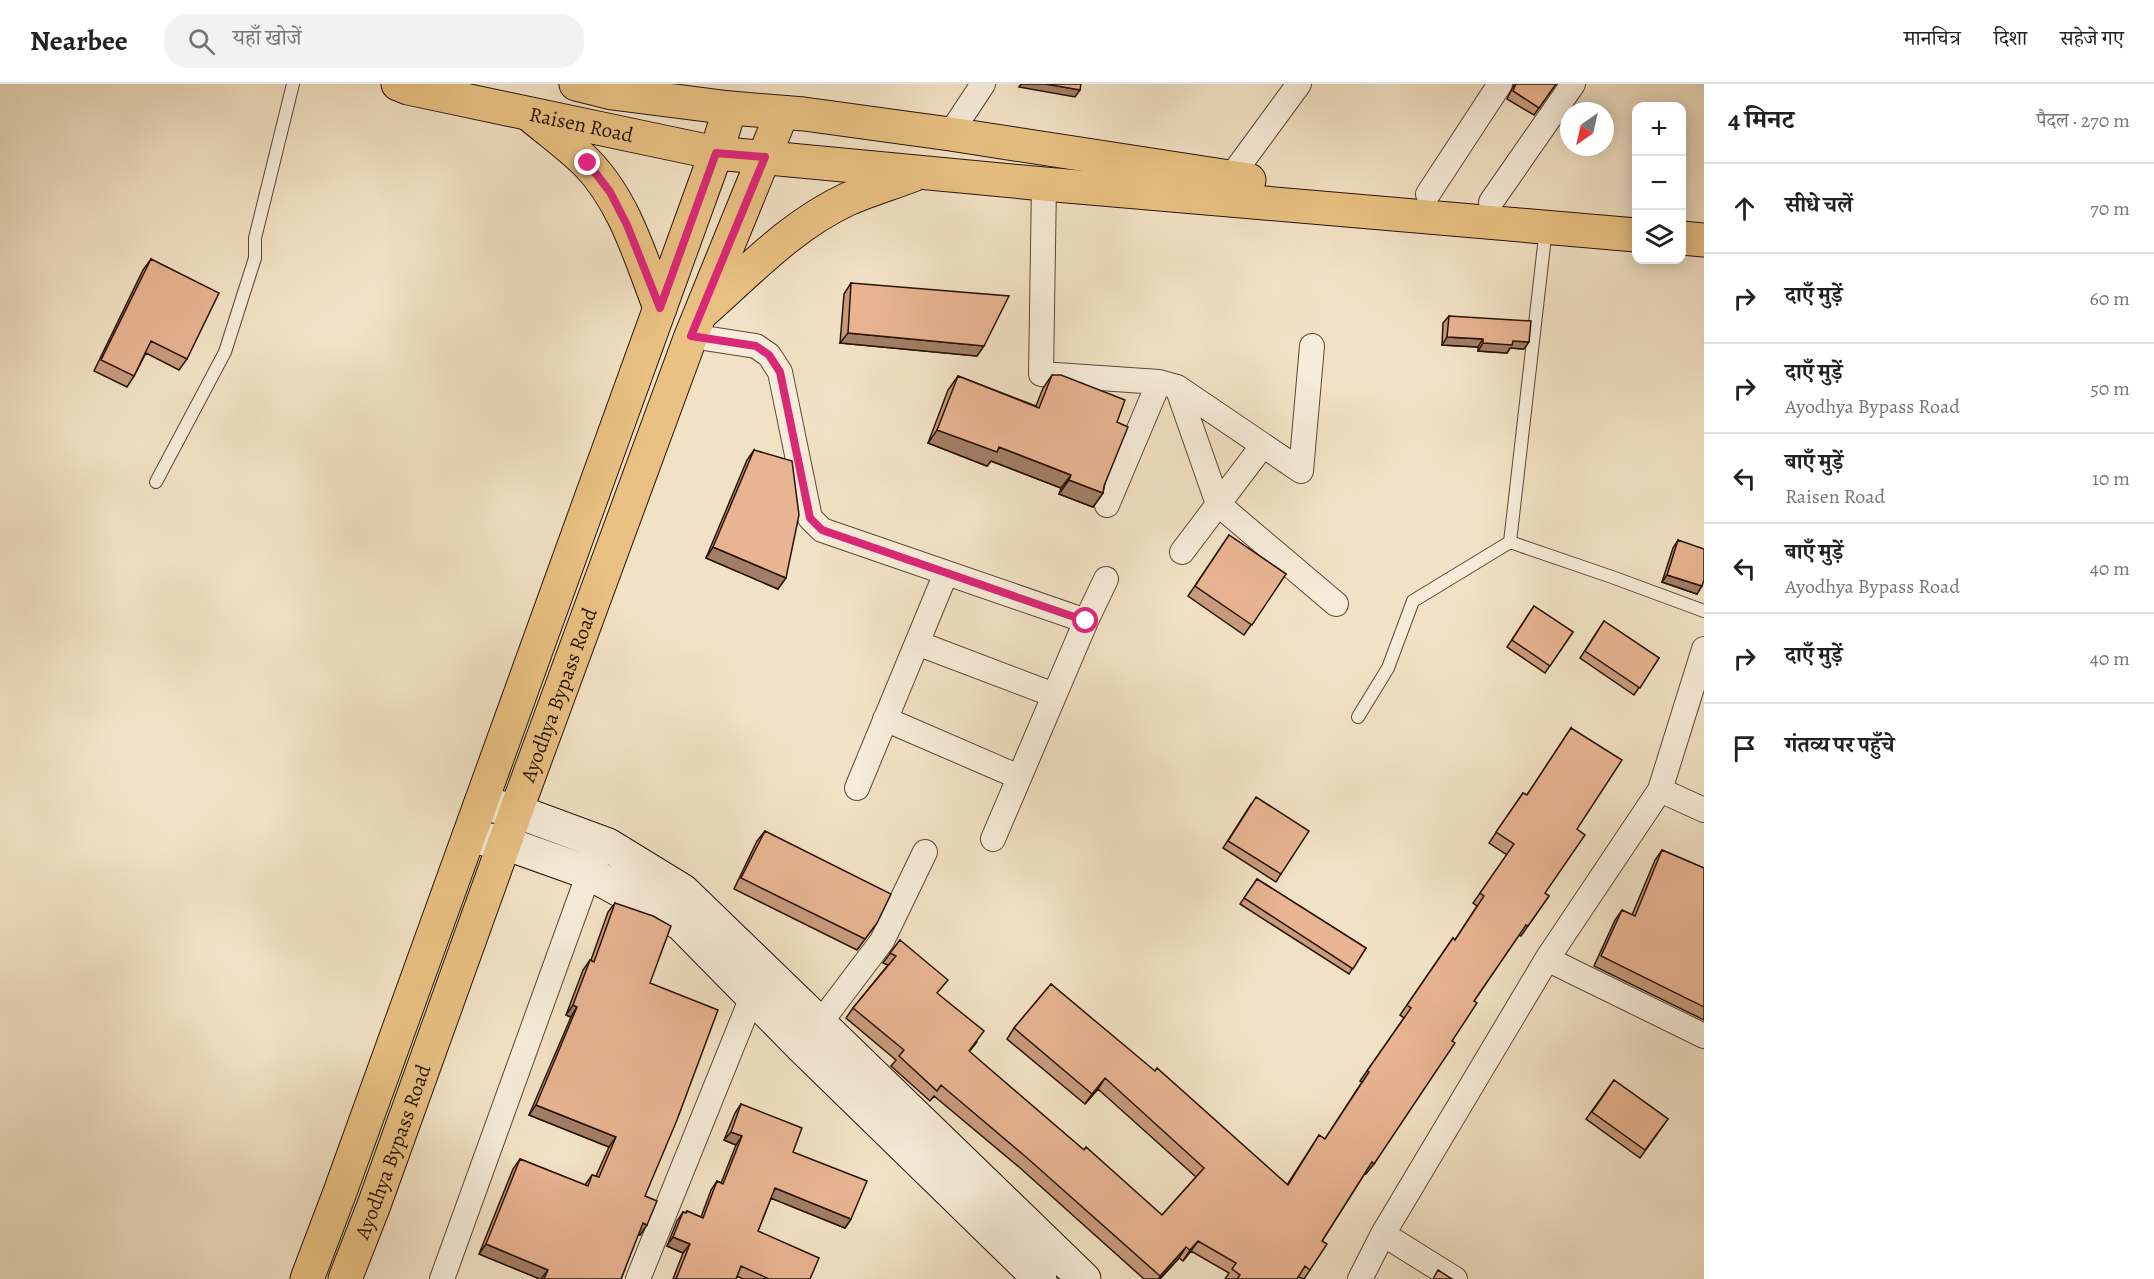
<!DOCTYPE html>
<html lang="hi">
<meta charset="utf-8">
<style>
body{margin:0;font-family:Alegreya,"Noto Serif Devanagari",serif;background:#f2f2f2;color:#222}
.controls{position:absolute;right:18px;top:18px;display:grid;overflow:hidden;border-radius:12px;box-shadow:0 3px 15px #0003}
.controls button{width:54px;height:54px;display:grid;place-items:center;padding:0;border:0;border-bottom:2px solid #e0e0e0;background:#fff;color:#222;font:30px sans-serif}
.compass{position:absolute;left:1560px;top:18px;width:54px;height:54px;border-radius:50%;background:#fff;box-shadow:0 3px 15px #0003;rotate:214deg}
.stop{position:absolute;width:18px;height:18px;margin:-14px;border:4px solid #db2777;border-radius:50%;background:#fff}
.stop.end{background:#db2777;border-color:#fff;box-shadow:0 2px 6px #0008}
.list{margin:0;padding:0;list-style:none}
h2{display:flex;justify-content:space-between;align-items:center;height:78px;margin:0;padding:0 24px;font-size:26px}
h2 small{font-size:20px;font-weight:400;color:#767676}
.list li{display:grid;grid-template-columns:39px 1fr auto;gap:18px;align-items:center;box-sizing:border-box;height:90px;padding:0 24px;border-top:2px solid #e0e0e0}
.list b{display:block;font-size:22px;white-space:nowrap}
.list p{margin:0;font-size:20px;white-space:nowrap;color:#767676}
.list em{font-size:20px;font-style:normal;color:#767676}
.icon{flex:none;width:33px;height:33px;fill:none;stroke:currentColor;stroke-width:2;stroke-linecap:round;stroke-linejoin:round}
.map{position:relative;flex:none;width:1704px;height:1195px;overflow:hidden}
header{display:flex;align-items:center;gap:36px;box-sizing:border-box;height:84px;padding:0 30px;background:#fff;border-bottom:2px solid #e0e0e0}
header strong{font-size:28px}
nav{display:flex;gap:33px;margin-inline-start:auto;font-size:21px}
.search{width:420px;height:54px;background:#f2f2f2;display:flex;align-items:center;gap:15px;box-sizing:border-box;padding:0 21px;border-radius:24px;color:#767676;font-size:22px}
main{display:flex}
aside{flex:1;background:#fff}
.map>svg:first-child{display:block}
</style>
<header>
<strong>Nearbee</strong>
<div class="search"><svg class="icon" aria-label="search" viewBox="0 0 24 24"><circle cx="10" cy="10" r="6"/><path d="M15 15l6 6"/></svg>यहाँ खोजें</div>
<nav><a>मानचित्र</a><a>दिशा</a><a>सहेजे गए</a></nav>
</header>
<main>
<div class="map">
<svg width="1704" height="1195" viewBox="0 0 1704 1195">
<rect width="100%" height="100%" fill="#f2e2c5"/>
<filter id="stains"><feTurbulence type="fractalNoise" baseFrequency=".00333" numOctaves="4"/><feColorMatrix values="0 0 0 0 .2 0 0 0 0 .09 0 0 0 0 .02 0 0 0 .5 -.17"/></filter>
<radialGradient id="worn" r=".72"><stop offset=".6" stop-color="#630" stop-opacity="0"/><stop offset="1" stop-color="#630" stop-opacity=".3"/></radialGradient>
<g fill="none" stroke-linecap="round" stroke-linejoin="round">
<!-- lane casing -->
<g stroke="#5b4736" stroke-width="14">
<path id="lane" d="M 156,398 L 225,268 L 255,174 L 255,154 L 293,0
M 1510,458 L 1546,144
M 1358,633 L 1388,584 L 1413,517 L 1510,458 L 1612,493 L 1704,527"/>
</g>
<!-- street casing -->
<g stroke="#5b4736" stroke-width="26">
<path id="street" d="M 950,50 L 983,0
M 1230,94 L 1299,0
M 1044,100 L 1041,290 L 1159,298 L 1177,303 L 1301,387 L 1312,262
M 1428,110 L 1500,0
M 1491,118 L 1573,0
M 691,252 L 756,262 L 769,271 L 780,288 L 810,434 L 822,446 L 1086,537
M 1177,303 L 1218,420 L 1336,520
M 1107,421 L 1159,298
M 1182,468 L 1263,361
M 917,559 L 1054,611
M 885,635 L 1019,693
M 857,704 L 946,489
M 1660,706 L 1704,726
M 993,755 L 1086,537 L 1106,495
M 1547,875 L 1704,952
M 811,951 L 882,857 L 925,768
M 1383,1150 L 1455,1195
M 442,1195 L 589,789 L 597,776
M 638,1195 L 752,913 L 760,901
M 1360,1195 L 1383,1150 L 1547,875 L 1660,706 L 1704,565"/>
</g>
<!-- secondary casing -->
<g stroke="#291307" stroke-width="35">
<path id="secondary" d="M 481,719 L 516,727 L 608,761 L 683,807 L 1084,1195
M 469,752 L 505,759 L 589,789 L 681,840 L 802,963 L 1040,1195"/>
</g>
<!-- primary casing -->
<g stroke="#291307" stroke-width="35">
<g id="primary">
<path id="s1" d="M 398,0 L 408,4 L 716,69 L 1044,100 L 1636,151"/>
<path d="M 576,0 L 612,9 L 730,24 L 804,30 L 950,50 L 1249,96"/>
<path d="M 530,31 C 549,47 570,62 587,79 C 625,118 641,175 660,224"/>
<path d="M 1682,154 L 1704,156"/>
<path d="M 705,226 C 750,186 792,141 848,115 C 869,106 892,99 913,91"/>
<path d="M 307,1195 L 340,1108 L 716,69 L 730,24"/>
<path id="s2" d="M 345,1195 L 374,1121 L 516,727 L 691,252 L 782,29"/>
</g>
</g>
<!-- lane -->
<use href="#lane" stroke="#f7ecd9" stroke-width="12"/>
<!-- street -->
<use href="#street" stroke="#f7ecd9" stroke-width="24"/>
<!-- secondary -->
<use href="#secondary" stroke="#f7ecd9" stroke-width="33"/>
<!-- primary -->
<use href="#primary" stroke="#e9c182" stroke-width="33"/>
</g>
<!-- wall -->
<path fill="#c89b7d" stroke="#291307" stroke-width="1.5" d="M 1514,0 L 1556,0 L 1534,31 L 1507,15 L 1514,1 Z
M 151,175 L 187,275 L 179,286 L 146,269 L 134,292 L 127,303 L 94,287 L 143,186 Z
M 851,199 L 977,272 L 840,259 L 844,210 Z
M 1449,232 L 1524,265 L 1510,264 L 1507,269 L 1478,267 L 1478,263 L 1442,261 L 1443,239 Z
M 1052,291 L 1117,338 L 1103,409 L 1093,423 L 1059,410 L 1061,404 L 991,377 L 987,382 L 928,359 L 948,306 L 958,292 L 1036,322 L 1043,304 Z
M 754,366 L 778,505 L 706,474 L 747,376 Z
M 1229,451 L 1286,490 L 1244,551 L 1188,512 Z
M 1678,456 L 1697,510 L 1662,498 L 1673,464 Z
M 1534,522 L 1573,548 L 1545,589 L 1507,563 Z
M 1604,537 L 1659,574 L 1634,611 L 1580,574 Z
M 1571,644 L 1577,745 L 1545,809 L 1549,812 L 1521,852 L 1519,851 L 1474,917 L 1452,957 L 1374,1080 L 1366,1090 L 1365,1089 L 1322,1157 L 1310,1186 L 1304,1195 L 1298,1193 L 1297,1195 L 1225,1195 L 1229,1189 L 1191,1167 L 1183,1177 L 1179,1174 L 1160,1195 L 1144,1195 L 1019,1083 L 934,1012 L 930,1017 L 891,982 L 896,976 L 846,934 L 853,924 L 888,881 L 883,879 L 900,856 L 937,910 L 977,958 L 969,968 L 1084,1066 L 1162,1131 L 1196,1093 L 1098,1005 L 1085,1020 L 1007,955 L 1014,944 L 1051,900 L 1287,1101 L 1319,1051 L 1325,1055 L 1362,998 L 1360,997 L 1404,934 L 1400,931 L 1453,854 L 1455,856 L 1477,822 L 1473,819 L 1507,771 L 1489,759 L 1523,709 L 1527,711 Z
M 1251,720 L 1281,790 L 1276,798 L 1223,764 Z
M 765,747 L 877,839 L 857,866 L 734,805 L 757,757 Z
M 1662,766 L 1704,784 L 1704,936 L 1594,882 L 1615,836 L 1622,826 L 1632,831 L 1655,776 Z
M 1257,795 L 1366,864 L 1349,890 L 1240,820 Z
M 615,819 L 650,899 L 645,1112 L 647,1141 L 640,1151 L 638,1150 L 621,1195 L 540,1195 L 479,1170 L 513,1085 L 520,1075 L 585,1101 L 592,1091 L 596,1092 L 609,1063 L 529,1031 L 571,933 L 566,931 L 583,886 L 590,876 L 591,876 L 608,828 Z
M 1614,996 L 1668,1035 L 1640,1074 L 1586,1035 Z
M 741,1020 L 793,1068 L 851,1135 L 845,1144 L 771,1114 L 758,1147 L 810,1195 L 743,1195 L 737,1192 L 736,1195 L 673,1195 L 683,1169 L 667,1162 L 677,1137 L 683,1128 L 685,1129 L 687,1127 L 701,1133 L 711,1106 L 717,1097 L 721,1099 L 736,1061 L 724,1056 L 735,1029 Z"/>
<!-- shaded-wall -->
<path fill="#a27e66" stroke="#291307" stroke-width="1.5" d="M 1021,0 L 1046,0 L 1080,6 L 1075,13 L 1019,3 Z
M 848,249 L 984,262 L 977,272 L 840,259 Z
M 1447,253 L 1483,255 L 1478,263 L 1442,261 Z
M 1513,257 L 1529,258 L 1524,265 L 1510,264 L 1507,269 L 1478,267 L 1483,259 Z
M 937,346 L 999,363 L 1071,391 L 1061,404 L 991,377 L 987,382 L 928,359 Z
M 1069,396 L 1103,409 L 1093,423 L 1059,410 Z
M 713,463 L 786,494 L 778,505 L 706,474 Z
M 1667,491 L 1702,502 L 1697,510 L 1662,498 Z
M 573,921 L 577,923 L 571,933 L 566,931 Z
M 1105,994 L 1098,1005 L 1085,1020 L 1092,1010 Z
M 536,1021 L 616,1053 L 609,1063 L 529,1031 Z
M 731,1048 L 742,1052 L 736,1061 L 724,1056 Z
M 775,1104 L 851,1135 L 845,1144 L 768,1113 Z
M 643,1139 L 647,1141 L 640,1151 L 636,1149 Z
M 673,1153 L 690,1160 L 683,1169 L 667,1162 Z
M 1198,1157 L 1191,1167 L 1183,1177 L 1190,1166 Z
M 486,1160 L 548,1186 L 541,1195 L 540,1195 L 479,1170 Z
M 1186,1163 L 1179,1174 L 1160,1195 L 1158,1195 Z"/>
<!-- building -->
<path fill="#e8b491" stroke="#291307" stroke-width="1.5" d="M 1046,0 L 1081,0 L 1080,6 Z
M 1516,0 L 1556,0 L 1539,24 L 1513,7 Z
M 151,175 L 219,209 L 187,275 L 151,257 L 134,292 L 101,276 Z
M 851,199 L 1009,212 L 984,262 L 848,249 Z
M 1449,232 L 1531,237 L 1529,258 L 1513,257 L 1512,261 L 1483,259 L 1483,255 L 1447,253 Z
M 1052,291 L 1061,291 L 1125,316 L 1117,338 L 1128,343 L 1104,402 L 1103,409 L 1069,396 L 1071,391 L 999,363 L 997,368 L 937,346 L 958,292 L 1039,324 Z
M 754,366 L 792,377 L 799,431 L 786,494 L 713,463 Z
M 1229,451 L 1286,490 L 1252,541 L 1195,502 Z
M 1678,456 L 1704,465 L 1704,496 L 1702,502 L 1667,491 Z
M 1534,522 L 1573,548 L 1550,582 L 1512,556 Z
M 1604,537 L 1659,574 L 1640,604 L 1585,567 Z
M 1571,644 L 1622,676 L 1577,745 L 1585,751 L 1545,809 L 1549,812 L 1528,842 L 1526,841 L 1474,917 L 1477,919 L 1452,957 L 1455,959 L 1374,1080 L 1372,1078 L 1322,1157 L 1327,1160 L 1310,1186 L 1305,1182 L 1297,1195 L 1237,1195 L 1240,1191 L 1232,1185 L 1236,1179 L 1198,1157 L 1190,1166 L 1186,1163 L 1160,1192 L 1026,1073 L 941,1001 L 937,1007 L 899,972 L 904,966 L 853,924 L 896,872 L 890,869 L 900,856 L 948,896 L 937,909 L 984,947 L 969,967 L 1084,1066 L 1086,1063 L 1162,1131 L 1204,1084 L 1105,994 L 1092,1010 L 1014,944 L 1051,900 L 1155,987 L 1157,984 L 1288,1101 L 1319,1051 L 1325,1055 L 1369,988 L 1367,987 L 1411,924 L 1407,921 L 1453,854 L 1455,856 L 1484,812 L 1480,809 L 1514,760 L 1496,748 L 1523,709 L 1527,711 Z
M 1256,713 L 1309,747 L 1281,790 L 1228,757 Z
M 765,747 L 891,810 L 877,839 L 865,855 L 741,794 Z
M 1662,766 L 1704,784 L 1704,923 L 1601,872 L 1622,826 L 1635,832 Z
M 1257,795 L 1366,864 L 1353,885 L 1244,814 Z
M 615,819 L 653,832 L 671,842 L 650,899 L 718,926 L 677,1036 L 645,1112 L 657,1117 L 647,1141 L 643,1139 L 621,1195 L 544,1195 L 548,1186 L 486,1160 L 520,1075 L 588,1102 L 592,1091 L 599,1093 L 616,1053 L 536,1021 L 577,923 L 573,921 L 590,876 L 594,878 Z
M 1614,996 L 1668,1035 L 1645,1066 L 1592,1028 Z
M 741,1020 L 802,1044 L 793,1068 L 867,1097 L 851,1135 L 775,1104 L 758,1147 L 819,1174 L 810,1195 L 769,1195 L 741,1182 L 736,1195 L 676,1195 L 690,1160 L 673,1153 L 683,1128 L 686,1129 L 687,1127 L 703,1134 L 717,1097 L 723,1100 L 742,1052 L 731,1048 Z
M 1438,1186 L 1452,1195 L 1433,1195 Z"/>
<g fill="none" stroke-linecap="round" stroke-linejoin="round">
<!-- route -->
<path stroke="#db2777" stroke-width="8" d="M 588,79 L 610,108 L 627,141 L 660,224 L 716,69 L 765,73 L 691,252 L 756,262 L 769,271 L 780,288 L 810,434 L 822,446 L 1086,537"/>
</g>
<g text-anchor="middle" stroke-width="4.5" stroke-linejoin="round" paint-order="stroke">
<!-- street labels -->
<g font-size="21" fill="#291307" stroke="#f7ecd9">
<text dy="7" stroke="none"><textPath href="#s1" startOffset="188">Raisen Road</textPath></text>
<text dy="7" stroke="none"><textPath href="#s2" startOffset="622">Ayodhya Bypass Road</textPath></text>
<text dy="7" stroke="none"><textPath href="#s2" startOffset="136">Ayodhya Bypass Road</textPath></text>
</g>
</g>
<rect width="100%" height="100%" filter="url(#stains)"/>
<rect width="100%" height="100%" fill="url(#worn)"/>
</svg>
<div class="controls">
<button>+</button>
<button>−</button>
<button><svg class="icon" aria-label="layers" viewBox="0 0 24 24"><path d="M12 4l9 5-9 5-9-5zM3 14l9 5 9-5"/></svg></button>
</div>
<svg class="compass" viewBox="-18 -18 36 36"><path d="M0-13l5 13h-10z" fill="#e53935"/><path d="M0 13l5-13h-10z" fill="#767676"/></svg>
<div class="stop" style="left:1086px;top:537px"></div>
<div class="stop end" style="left:588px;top:79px"></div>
</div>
<aside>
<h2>4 मिनट<small>पैदल · 270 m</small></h2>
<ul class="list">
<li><svg class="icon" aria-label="ahead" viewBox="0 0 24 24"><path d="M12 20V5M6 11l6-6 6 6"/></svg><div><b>सीधे चलें</b></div><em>70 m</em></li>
<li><svg class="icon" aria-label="right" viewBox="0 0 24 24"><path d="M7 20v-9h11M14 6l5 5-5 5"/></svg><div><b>दाएँ मुड़ें</b></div><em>60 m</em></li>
<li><svg class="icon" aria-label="right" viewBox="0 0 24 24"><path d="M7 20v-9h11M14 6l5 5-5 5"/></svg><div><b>दाएँ मुड़ें</b><p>Ayodhya Bypass Road</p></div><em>50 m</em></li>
<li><svg class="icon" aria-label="left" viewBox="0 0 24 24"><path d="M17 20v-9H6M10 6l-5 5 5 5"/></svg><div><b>बाएँ मुड़ें</b><p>Raisen Road</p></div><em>10 m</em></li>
<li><svg class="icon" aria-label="left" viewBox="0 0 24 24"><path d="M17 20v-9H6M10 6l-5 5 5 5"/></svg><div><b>बाएँ मुड़ें</b><p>Ayodhya Bypass Road</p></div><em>40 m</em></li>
<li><svg class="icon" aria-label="right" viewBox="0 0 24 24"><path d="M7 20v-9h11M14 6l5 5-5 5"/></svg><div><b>दाएँ मुड़ें</b></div><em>40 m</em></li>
<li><svg class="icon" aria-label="arrive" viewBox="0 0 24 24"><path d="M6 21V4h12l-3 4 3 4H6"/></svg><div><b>गंतव्य पर पहुँचे</b></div></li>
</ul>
</aside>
</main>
